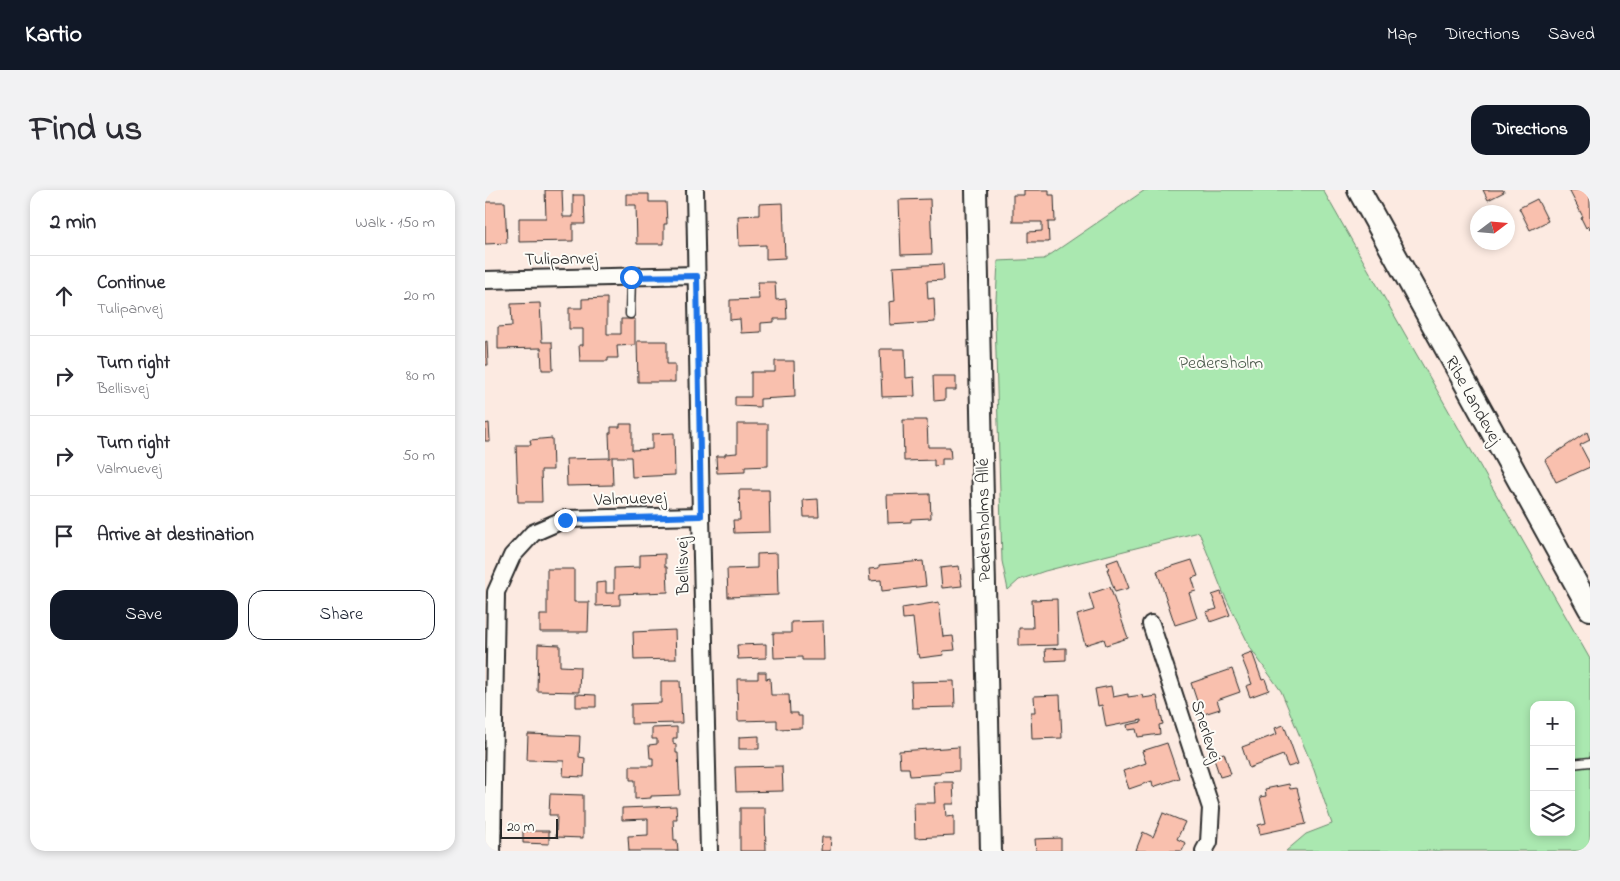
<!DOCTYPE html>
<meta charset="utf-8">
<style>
body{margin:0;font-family:"Indie Flower",sans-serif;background:#f2f2f3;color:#2b2b33}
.controls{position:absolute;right:15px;bottom:15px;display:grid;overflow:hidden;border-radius:10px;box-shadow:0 2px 8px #0003}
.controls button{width:45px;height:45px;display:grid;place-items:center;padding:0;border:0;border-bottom:1px solid #e1e1e2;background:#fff;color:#2b2b33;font:25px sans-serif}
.compass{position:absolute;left:985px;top:15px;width:45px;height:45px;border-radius:50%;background:#fff;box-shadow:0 2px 8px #0003;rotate:74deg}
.scale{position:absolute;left:15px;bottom:12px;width:58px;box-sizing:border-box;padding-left:5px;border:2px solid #2b2b2b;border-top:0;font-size:14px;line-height:18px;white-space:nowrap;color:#2b2b2b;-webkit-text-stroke:4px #fdfcf7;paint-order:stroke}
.stop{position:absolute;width:15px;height:15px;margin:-11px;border:4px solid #1a73e8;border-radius:50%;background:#fff}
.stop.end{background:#1a73e8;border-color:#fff;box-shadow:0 1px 5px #0008}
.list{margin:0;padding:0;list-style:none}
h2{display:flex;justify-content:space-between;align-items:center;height:65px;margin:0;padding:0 20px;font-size:21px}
h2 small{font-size:16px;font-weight:400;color:#7c7c81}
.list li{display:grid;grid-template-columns:32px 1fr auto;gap:15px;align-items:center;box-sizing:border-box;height:80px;padding:0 20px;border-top:1px solid #e1e1e2}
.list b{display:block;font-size:19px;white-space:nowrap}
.list p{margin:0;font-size:16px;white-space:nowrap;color:#7c7c81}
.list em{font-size:16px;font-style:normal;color:#7c7c81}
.actions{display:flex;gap:10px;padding:15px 20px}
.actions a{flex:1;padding:11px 0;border:1px solid #111827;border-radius:15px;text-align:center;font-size:18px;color:#111827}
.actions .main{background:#111827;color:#fff}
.icon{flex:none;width:28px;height:28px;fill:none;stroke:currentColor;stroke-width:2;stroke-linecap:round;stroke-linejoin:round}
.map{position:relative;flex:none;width:1105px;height:661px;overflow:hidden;border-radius:15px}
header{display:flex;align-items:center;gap:30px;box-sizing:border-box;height:70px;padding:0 25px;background:#111827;color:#fff}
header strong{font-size:24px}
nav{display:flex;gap:28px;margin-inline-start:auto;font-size:18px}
.intro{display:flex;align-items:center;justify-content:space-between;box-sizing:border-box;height:120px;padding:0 30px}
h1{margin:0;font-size:35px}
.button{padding:12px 22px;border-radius:15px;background:#111827;color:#fff;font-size:18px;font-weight:700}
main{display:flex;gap:30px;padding:0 30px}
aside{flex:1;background:#fff;border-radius:15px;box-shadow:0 2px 8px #0003}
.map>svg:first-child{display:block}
</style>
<header>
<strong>Kartio</strong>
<nav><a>Map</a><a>Directions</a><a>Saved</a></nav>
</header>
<div class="intro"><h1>Find us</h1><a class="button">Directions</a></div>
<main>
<aside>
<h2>2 min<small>Walk · 150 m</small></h2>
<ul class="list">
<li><svg class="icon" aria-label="ahead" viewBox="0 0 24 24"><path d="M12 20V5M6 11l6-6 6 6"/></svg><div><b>Continue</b><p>Tulipanvej</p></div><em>20 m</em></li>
<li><svg class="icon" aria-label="right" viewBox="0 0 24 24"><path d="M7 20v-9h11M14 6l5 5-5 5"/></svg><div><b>Turn right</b><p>Bellisvej</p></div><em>80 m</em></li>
<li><svg class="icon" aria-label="right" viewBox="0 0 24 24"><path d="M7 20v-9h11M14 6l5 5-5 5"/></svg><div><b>Turn right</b><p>Valmuevej</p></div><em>50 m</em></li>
<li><svg class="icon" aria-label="arrive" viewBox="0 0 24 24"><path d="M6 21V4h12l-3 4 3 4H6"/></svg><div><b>Arrive at destination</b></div></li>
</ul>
<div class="actions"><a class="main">Save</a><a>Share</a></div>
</aside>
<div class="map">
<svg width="1105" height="661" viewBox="0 0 1105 661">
<rect width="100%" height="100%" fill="#fceae1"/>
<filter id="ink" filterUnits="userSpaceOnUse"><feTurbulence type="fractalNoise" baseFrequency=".02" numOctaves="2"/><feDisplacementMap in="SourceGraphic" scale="10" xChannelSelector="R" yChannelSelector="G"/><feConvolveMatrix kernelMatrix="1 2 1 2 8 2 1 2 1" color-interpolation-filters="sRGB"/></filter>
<g filter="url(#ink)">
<!-- green -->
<path fill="#aae8b0" stroke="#6a8a6e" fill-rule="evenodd" d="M 660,0 L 838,0 L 1105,469 L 1105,661 L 801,661 L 821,644 L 847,634 L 829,580 L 796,501 L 766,459 L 737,400 L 714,342 L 560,381 L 534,390 L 523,400 L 517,371 L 510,129 L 513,71 L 559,69 ZM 1049,515 L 1086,515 L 1086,642 L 1049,642 Z"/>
<!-- building -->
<path fill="#f9c0ae" stroke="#2b2b2b" d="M 60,0 L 77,0 L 78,27 L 88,27 L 88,5 L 99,5 L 100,34 L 88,34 L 88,51 L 34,52 L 34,28 L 61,28 Z
M 539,0 L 564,0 L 564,5 L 569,5 L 570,32 L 563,32 L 564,52 L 543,52 L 543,42 L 557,41 L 557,32 L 528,32 L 528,5 L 539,5 Z
M 998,0 L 1018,0 L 1019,2 L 1003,10 Z
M 1084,0 L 1105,0 L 1105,40 L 1103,36 L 1101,38 L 1096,28 L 1098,27 Z
M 141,4 L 164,4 L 164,12 L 181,12 L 182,34 L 179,34 L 179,54 L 152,54 L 151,15 L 141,15 Z
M 445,9 L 447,64 L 416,65 L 414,10 Z
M 1052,9 L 1063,31 L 1045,40 L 1034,18 Z
M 0,12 L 20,12 L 22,53 L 0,54 Z
M 298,13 L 300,68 L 281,69 L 281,55 L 254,56 L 253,26 L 274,25 L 274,14 Z
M 458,74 L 459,90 L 442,91 L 443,109 L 449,108 L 450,132 L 405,135 L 404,112 L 410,111 L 408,77 Z
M 273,92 L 290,92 L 291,110 L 301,109 L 302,129 L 289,129 L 289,132 L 276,133 L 276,142 L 256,143 L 255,129 L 245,130 L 245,110 L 274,109 Z
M 122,108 L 122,144 L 136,144 L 136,129 L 150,129 L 150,155 L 132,156 L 133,168 L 123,168 L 123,171 L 95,171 L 94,155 L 98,155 L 98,139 L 84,139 L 84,118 L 97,118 L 97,109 Z
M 55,113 L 57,152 L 67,152 L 68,180 L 57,180 L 56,158 L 13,159 L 13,137 L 27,136 L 26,114 Z
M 2,151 L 3,175 L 0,175 L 0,152 Z
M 152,151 L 182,151 L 182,174 L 190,174 L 190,192 L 153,192 Z
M 395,159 L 420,159 L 421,188 L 429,187 L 430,206 L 397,207 Z
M 290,171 L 309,171 L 310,207 L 275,209 L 275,217 L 250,216 L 250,207 L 266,207 L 266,182 L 290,182 Z
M 448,186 L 471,186 L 471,200 L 460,200 L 460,210 L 449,211 Z
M 418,230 L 442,230 L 443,257 L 465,257 L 466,269 L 457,269 L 457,275 L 449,276 L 449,270 L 419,271 Z
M 4,233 L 5,251 L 0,251 L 0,234 Z
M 135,234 L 147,234 L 147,260 L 167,259 L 167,244 L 189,243 L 190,285 L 147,287 L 146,267 L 127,267 L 128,295 L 82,296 L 81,269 L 125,268 L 124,243 L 126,243 L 126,237 L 135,237 Z
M 252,234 L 283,234 L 283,276 L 260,277 L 260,282 L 232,283 L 231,266 L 240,266 L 240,264 L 252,263 Z
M 1102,242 L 1105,250 L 1095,255 L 1105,274 L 1105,277 L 1071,292 L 1060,270 Z
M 67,248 L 68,280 L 56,280 L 57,312 L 33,312 L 31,255 L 46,255 L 45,250 Z
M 254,300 L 284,300 L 285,342 L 249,343 L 248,330 L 255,330 Z
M 445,304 L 446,328 L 426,329 L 426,332 L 403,333 L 402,305 Z
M 333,309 L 334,327 L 319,327 L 318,310 Z
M 292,363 L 293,405 L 243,407 L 242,379 L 272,378 L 272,364 Z
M 180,364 L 180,377 L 182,377 L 183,402 L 135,404 L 135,415 L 111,416 L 111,393 L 121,392 L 121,403 L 129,403 L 129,378 L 155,377 L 155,365 Z
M 633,369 L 644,398 L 630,402 L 622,379 L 624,379 L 622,373 Z
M 707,370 L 713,386 L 707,388 L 711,401 L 704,403 L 712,428 L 690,435 L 672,381 Z
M 438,371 L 441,396 L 397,401 L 396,390 L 385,391 L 384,379 L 394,378 L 394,375 Z
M 474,376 L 477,396 L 457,398 L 455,378 Z
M 62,379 L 89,379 L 89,412 L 104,412 L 103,442 L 55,442 L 55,425 L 62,425 Z
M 625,397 L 643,448 L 621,455 L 619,449 L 600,455 L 592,425 L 609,420 L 604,404 Z
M 736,402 L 745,425 L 725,432 L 721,422 L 732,419 L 727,405 Z
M 572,409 L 573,455 L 534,456 L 534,438 L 548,438 L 547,410 Z
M 454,412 L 458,447 L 468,446 L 470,460 L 458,461 L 459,465 L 435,468 L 434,464 L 432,464 L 428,428 L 418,429 L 417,418 Z
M 338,431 L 339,470 L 317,470 L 317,467 L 289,468 L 288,443 L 306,443 L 306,432 Z
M 190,440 L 191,469 L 149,470 L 148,442 Z
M 53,454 L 75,455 L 75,476 L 95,477 L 94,502 L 52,501 Z
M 281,454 L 281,468 L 253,469 L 252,455 Z
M 581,458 L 581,470 L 561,471 L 560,459 Z
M 767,462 L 777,490 L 780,489 L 784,500 L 765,507 L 761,496 L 767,494 L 756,466 Z
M 747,479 L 755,502 L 732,510 L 735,519 L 719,524 L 716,516 L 714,517 L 706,493 Z
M 273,482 L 281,482 L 281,489 L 285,488 L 286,505 L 304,505 L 305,523 L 313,523 L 313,526 L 317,526 L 317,538 L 292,539 L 292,530 L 253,531 L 252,489 L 273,489 Z
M 176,491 L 195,491 L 197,533 L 146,534 L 146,514 L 176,513 Z
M 469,491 L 470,517 L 427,518 L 426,492 Z
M 626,496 L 628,507 L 643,504 L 643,507 L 657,505 L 658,508 L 672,506 L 678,534 L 674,535 L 675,544 L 653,547 L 651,539 L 643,540 L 642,535 L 657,532 L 657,530 L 621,537 L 617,515 L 613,516 L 610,499 Z
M 91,504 L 111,505 L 111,517 L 91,517 Z
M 575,505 L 577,548 L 547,549 L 546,522 L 550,522 L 549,506 Z
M 799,535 L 813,574 L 803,577 L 798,565 L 764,578 L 757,557 L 792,544 L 790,538 Z
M 192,537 L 192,548 L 188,548 L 188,553 L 191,554 L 191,563 L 193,563 L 195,605 L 166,606 L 166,608 L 150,609 L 150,590 L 145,590 L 145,576 L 168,576 L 168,568 L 165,568 L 164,555 L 172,554 L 172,549 L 167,549 L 167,538 Z
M 43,544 L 95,546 L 94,567 L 100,568 L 99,587 L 78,586 L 79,571 L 42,570 Z
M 274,546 L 274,559 L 254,559 L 254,547 Z
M 682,553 L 694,588 L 668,597 L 667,591 L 644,599 L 638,581 L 661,573 L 657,561 Z
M 474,557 L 474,581 L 455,582 L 455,584 L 425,586 L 424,578 L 415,578 L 414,561 Z
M 739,563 L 746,584 L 735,587 L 728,566 Z
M 297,576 L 298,601 L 251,602 L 250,577 Z
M 449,592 L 468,592 L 469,614 L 460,614 L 461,627 L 469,626 L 469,646 L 430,648 L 429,613 L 450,613 Z
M 804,594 L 805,599 L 812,598 L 821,634 L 775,644 L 773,635 L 781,633 L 775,607 L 781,606 L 780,599 Z
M 65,604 L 98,605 L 98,648 L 71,647 L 72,625 L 64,625 Z
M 191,616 L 192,629 L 188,629 L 189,650 L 192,650 L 193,661 L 144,661 L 143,646 L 163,645 L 163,629 L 137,630 L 137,618 Z
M 255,618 L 280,618 L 281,661 L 255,661 Z
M 678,623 L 700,632 L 692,649 L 701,653 L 697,661 L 654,661 L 651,660 L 658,642 L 668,647 Z
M 38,641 L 64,641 L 64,654 L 38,653 Z
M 337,647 L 346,647 L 345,661 L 336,661 Z
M 576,648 L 576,661 L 551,661 L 550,649 Z"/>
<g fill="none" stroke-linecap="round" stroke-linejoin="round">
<!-- service casing -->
<g stroke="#2b2b2b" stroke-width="11">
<path id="service" d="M 145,124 L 146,87
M 1086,574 L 1105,572"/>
</g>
<!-- minor casing -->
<g stroke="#2b2b2b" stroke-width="20">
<path id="minor" d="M 210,0 L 216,326 L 224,661
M 0,90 L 212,85
M 666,434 L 726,618 L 724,652 L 719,661
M 7,661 L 11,402 L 27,366 L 48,343 L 80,329 L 216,326"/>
</g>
<!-- tertiary casing -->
<g stroke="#2b2b2b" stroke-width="24">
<path id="tertiary" d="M 491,0 L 506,661"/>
</g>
<!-- secondary casing -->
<g stroke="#2b2b2b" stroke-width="26">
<path id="secondary" d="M 874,0 L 1105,419"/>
</g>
<!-- service -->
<use href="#service" stroke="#fdfcf7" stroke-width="8"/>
<!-- minor -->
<use href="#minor" stroke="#fdfcf7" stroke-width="16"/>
<!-- tertiary -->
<use href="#tertiary" stroke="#fdfcf7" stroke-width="20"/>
<!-- secondary -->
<use href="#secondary" stroke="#fdfcf7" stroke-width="22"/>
</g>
</g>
<g fill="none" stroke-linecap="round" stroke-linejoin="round" filter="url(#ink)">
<!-- route -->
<path stroke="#1a73e8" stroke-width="6" d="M 80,330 L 216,326 L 212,86 L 146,87"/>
</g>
<g text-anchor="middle" stroke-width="4" stroke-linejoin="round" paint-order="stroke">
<!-- street labels -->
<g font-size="18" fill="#2b2b2b" stroke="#fdfcf7">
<text transform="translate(76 68) rotate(-1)" y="6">Tulipanvej</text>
<text transform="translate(989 210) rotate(61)" y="6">Ribe Landevej</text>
<text transform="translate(145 308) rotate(-2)" y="6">Valmuevej</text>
<text transform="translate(498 330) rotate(-91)" y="6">Pedersholms Allé</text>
<text transform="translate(197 376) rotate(-91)" y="6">Bellisvej</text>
<text transform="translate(722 541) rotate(72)" y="6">Snerlevej</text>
</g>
<!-- park labels -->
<g font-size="18" fill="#4b5a4c" stroke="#fdfcf7">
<text x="736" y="178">Pedersholm</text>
</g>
</g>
</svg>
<div class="controls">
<button>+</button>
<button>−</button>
<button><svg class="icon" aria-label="layers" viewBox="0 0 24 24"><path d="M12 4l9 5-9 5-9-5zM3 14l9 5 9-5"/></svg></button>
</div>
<svg class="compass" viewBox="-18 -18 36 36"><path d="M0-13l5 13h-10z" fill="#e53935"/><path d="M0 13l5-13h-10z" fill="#7c7c81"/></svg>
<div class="scale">20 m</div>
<div class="stop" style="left:146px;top:87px"></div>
<div class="stop end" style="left:80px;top:330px"></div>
</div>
</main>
